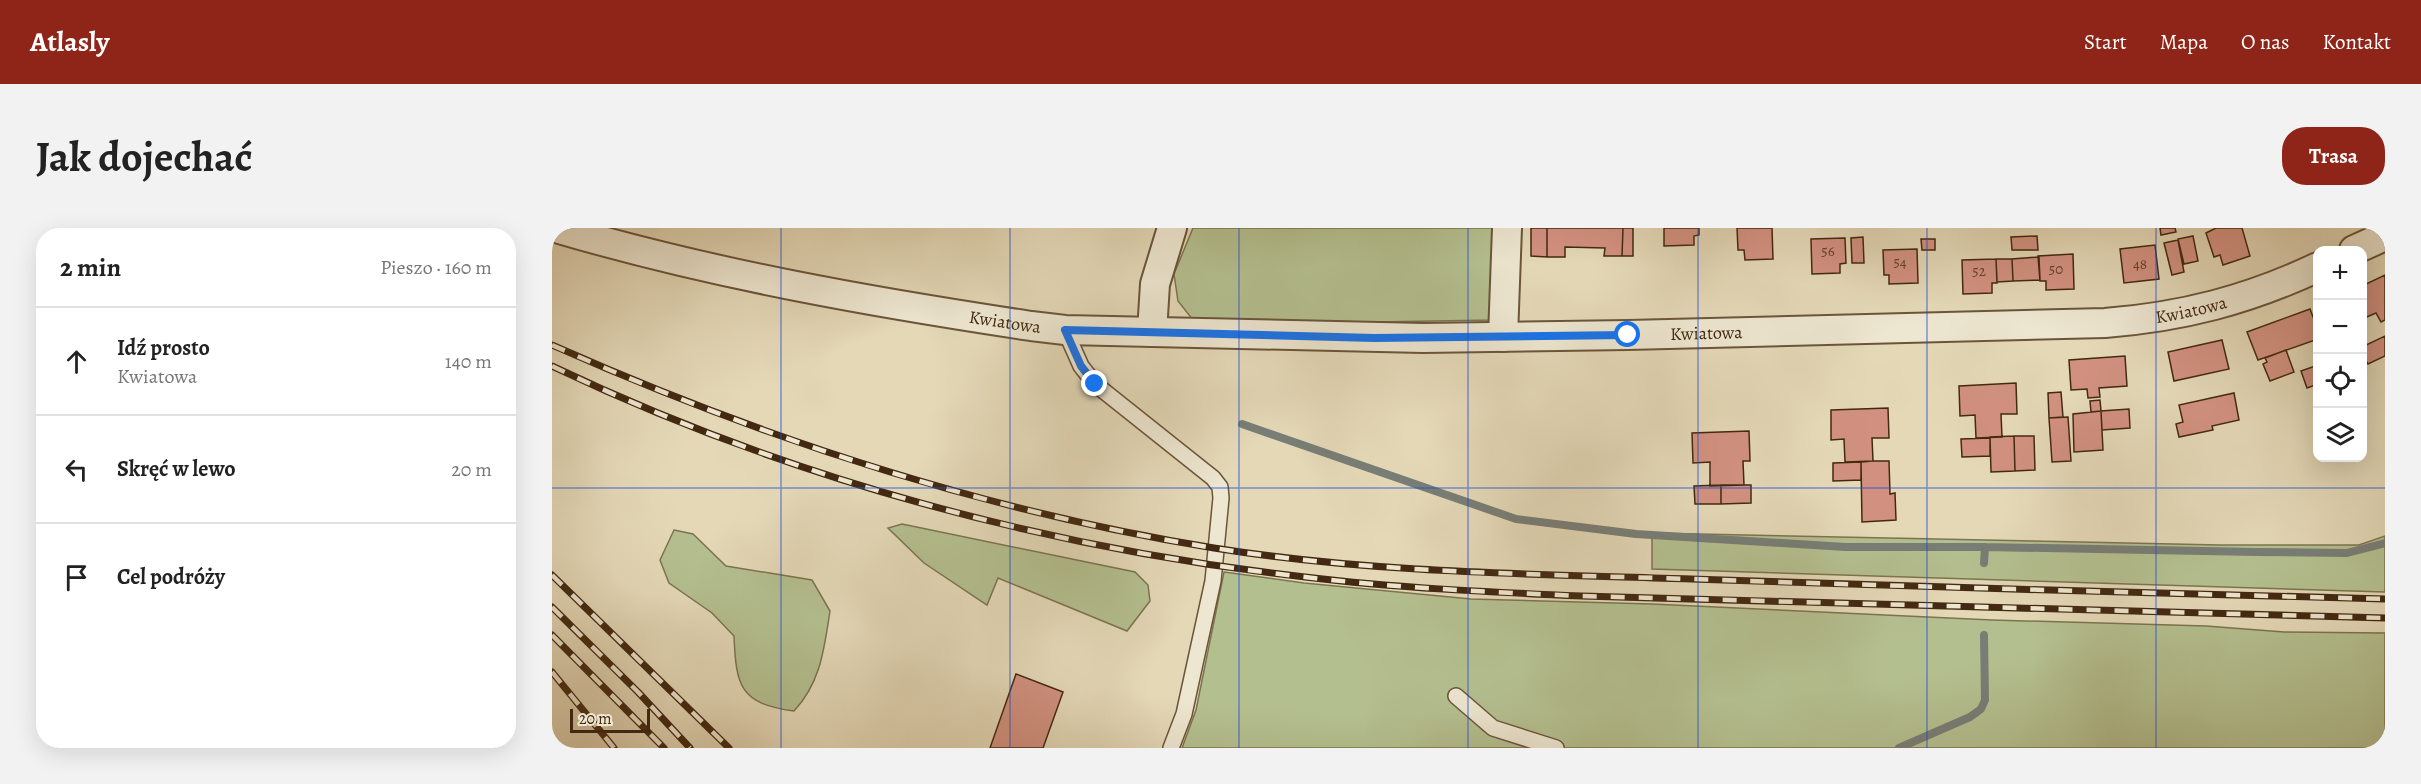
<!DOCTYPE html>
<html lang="pl">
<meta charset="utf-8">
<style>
body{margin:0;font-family:Alegreya,serif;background:#f2f2f2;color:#222}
.controls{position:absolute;right:18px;top:18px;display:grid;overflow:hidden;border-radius:12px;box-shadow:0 6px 24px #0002}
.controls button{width:54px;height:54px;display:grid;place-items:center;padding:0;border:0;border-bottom:2px solid #e0e0e0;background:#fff;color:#222;font:30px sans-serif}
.scale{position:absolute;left:18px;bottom:15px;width:80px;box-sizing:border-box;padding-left:6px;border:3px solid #432911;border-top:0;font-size:16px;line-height:21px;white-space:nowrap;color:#432911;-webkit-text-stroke:4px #ede6d0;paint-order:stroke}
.stop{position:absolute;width:18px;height:18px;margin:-14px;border:4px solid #1a73e8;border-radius:50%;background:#fff}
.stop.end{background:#1a73e8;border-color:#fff;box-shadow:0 2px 6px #0008}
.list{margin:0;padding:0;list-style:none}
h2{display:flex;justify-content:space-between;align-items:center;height:78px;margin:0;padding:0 24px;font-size:26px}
h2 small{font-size:20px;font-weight:400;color:#767676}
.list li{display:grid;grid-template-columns:39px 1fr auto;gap:18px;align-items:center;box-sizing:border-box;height:108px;padding:0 24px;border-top:2px solid #e0e0e0}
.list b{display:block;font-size:22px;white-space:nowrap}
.list p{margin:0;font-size:20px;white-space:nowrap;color:#767676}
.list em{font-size:20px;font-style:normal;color:#767676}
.icon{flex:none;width:33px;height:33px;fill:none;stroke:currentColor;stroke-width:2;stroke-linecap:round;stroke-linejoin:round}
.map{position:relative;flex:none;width:1833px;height:520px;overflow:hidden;border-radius:24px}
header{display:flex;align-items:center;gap:36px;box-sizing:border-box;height:84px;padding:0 30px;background:#8f2418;color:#fff}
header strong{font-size:28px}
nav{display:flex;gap:33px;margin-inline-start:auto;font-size:21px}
.intro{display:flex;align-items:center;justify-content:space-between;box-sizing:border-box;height:144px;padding:0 36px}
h1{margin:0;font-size:42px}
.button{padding:15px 27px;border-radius:24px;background:#8f2418;color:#fff;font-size:21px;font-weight:700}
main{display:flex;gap:36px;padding:0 36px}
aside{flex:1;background:#fff;border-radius:24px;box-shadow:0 6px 24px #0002}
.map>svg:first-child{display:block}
</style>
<header>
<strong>Atlasly</strong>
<nav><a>Start</a><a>Mapa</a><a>O nas</a><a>Kontakt</a></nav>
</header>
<div class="intro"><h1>Jak dojechać</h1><a class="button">Trasa</a></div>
<main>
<aside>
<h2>2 min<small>Pieszo · 160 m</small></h2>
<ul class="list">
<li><svg class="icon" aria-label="ahead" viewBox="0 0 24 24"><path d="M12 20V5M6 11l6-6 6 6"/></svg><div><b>Idź prosto</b><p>Kwiatowa</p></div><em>140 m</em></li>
<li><svg class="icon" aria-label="left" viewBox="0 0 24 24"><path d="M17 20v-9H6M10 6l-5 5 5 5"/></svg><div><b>Skręć w lewo</b></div><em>20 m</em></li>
<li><svg class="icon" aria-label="arrive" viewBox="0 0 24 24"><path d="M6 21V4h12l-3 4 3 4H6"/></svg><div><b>Cel podróży</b></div></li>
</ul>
</aside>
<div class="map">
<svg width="1833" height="520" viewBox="0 0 1833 520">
<rect width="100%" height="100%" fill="#e4d8b7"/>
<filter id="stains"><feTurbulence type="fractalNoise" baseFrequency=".00333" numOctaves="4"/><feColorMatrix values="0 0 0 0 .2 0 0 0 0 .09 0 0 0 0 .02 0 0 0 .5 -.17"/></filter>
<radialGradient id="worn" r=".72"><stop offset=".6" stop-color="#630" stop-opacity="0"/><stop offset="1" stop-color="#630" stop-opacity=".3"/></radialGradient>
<!-- green -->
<path fill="#b4bf8f" stroke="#7c7450" stroke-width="1.5" d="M 641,0 L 944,0 L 942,92 L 822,94 L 641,92 L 626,73 L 622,46 Z
M 350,296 L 583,344 L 596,357 L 598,373 L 575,403 L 446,350 L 435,377 L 372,335 L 336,300 Z
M 122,302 L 141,306 L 174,338 L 260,352 L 278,383 C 272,421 269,454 242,483 C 188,476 184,458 182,408 L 160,385 L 117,355 L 108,332 Z
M 1100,305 L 1668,317 L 1807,317 L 1833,308 L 1833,364 L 1100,341 Z
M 672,344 L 752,355 L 919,371 L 1100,376 L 1440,392 L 1654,398 L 1732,404 L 1833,405 L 1833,520 L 630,520 L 644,482 Z"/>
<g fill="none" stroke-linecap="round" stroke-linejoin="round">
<!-- stream -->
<path stroke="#787e76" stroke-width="8" d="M 690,196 L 964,291 L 1084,306 L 1293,319 L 1433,319 L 1704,324 L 1795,325 L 1833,315
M 1432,335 L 1433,319
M 1347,520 L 1418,489 L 1429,481 L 1433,472 L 1432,407"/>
</g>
<!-- building -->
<path fill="#d29180" stroke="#432911" stroke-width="1.5" d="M 979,0 L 995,0 L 995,29 L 979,28 Z
M 995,0 L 1071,0 L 1070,28 L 1052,28 L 1053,20 L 1013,19 L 1013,29 L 995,29 Z
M 1071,0 L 1081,0 L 1081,28 L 1070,28 Z
M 1112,0 L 1147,0 L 1147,7 L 1142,8 L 1142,17 L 1112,18 Z
M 1185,0 L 1220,0 L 1221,31 L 1193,32 L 1192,22 L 1186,22 Z
M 1608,0 L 1623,0 L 1624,4 L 1609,7 Z
M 1664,0 L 1690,0 L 1698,28 L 1671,37 L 1668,27 L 1662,29 L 1654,5 Z
M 1485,8 L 1486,22 L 1460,22 L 1459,9 Z
M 1641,8 L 1646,33 L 1632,36 L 1626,11 Z
M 1311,9 L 1312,35 L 1300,35 L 1299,10 Z
M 1293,10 L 1294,35 L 1288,36 L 1288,45 L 1260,46 L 1259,11 Z
M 1369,11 L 1383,11 L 1383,22 L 1370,22 Z
M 1626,12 L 1632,44 L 1620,47 L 1612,15 Z
M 1603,17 L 1607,51 L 1572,55 L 1568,21 Z
M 1365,21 L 1366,55 L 1337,56 L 1337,47 L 1332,47 L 1331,22 Z
M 1521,26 L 1522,61 L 1494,62 L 1494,53 L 1488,53 L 1486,28 Z
M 1487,29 L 1488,52 L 1461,53 L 1460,31 Z
M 1444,31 L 1445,55 L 1440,55 L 1440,65 L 1411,66 L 1410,32 Z
M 1444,31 L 1460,31 L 1461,53 L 1445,54 Z
M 1833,47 L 1833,92 L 1829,94 L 1824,85 L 1810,91 L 1810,58 Z
M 1758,81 L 1766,102 L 1766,111 L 1706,132 L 1695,104 Z
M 1833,108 L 1833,128 L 1816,136 L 1810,125 L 1810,119 Z
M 1670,112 L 1677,141 L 1622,153 L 1616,124 Z
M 1734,122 L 1742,144 L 1718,153 L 1711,136 L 1715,134 L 1713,130 Z
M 1573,128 L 1575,158 L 1547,160 L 1548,169 L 1536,170 L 1535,161 L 1519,162 L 1517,132 Z
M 1766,137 L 1766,156 L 1755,160 L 1749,143 Z
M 1464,155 L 1465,186 L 1449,186 L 1450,209 L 1424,210 L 1423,187 L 1408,188 L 1407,158 Z
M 1509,164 L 1511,189 L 1497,190 L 1496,165 Z
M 1682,165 L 1687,192 L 1660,198 L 1661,202 L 1627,209 L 1624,196 L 1631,194 L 1627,177 Z
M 1548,172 L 1549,183 L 1539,184 L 1538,173 Z
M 1336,180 L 1337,210 L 1320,210 L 1321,233 L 1293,234 L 1292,211 L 1279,212 L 1279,182 Z
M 1577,181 L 1578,200 L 1550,202 L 1549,183 Z
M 1549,183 L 1551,222 L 1522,224 L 1521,186 Z
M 1516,189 L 1519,233 L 1500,234 L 1497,190 Z
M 1197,203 L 1198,233 L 1191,233 L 1192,257 L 1158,258 L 1158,234 L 1141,235 L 1140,205 Z
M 1462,208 L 1482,208 L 1483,242 L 1463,243 Z
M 1462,208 L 1463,243 L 1439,244 L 1438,209 Z
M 1438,210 L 1438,228 L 1410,229 L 1409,211 Z
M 1321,233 L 1337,233 L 1338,266 L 1343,265 L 1344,292 L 1310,294 L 1309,234 Z
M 1309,234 L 1309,252 L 1281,253 L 1281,235 Z
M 1169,257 L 1169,276 L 1143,276 L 1142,258 Z
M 1169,257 L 1199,257 L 1199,275 L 1169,276 Z
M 464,446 L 511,464 L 491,520 L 438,520 Z"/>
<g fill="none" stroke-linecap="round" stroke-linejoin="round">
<!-- lane casing -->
<g stroke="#6b553a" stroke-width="18">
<path id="lane" d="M 513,102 L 529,138 L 543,156 L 661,250 L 668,259 L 669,270 L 661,353 L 632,486 L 619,520
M 904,468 L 941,500 L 1004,520"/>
</g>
<!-- street casing -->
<g stroke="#6b553a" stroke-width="32">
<g id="street">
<path id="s1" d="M 4,0 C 160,46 319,74 479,98 L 513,102 L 871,110 L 1076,107 L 1553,95 C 1630,89 1696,72 1766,39"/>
<path d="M 1802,22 L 1833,8"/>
<path d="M 600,104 L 603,56 L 620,0"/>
<path d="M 951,109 L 955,0"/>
</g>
</g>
<!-- lane -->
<use href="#lane" stroke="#ede6d0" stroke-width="15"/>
<!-- street -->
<use href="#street" stroke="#ede6d0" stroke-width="28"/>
<!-- rail casing -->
<g stroke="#432911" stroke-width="7">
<path id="rail" d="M 0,117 C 212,211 433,283 662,320 C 819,345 980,346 1139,351 C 1370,359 1602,365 1833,371
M 0,138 C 235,250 494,320 753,349 C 845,360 937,364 1030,368 L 1833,390
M 0,347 L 177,520
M 0,379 L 86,464 L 138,520
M 0,407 L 112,520
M 0,444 L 62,520"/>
</g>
<!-- rail -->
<use href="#rail" stroke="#ede6d0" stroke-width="4.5" stroke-dasharray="14" stroke-linecap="butt"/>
</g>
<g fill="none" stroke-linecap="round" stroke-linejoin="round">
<!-- route -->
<path stroke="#1a73e8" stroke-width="8" d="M 543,156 L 529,138 L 513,102 L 822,110 L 1076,107"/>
</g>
<!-- grid -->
<path fill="none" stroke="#1d4ed8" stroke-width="1.5" stroke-opacity="0.55" d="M 229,0 L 229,520M 458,0 L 458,520M 687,0 L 687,520M 916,0 L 916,520M 1146,0 L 1146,520M 1375,0 L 1375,520M 1604,0 L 1604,520M 0,260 L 1833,260"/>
<g text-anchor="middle" stroke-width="6" stroke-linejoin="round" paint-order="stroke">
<!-- number labels -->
<g font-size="15" fill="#67432d">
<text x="1276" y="28">56</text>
<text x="1348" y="39">54</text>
<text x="1588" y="41">48</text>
<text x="1504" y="46">50</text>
<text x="1427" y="48">52</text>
</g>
<!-- street labels -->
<g font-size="18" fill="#432911" stroke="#ede6d0">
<text dy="6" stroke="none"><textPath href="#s1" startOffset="1647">Kwiatowa</textPath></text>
<text dy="6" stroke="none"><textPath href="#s1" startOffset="459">Kwiatowa</textPath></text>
<text dy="6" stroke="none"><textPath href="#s1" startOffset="1161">Kwiatowa</textPath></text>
</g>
</g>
<rect width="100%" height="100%" filter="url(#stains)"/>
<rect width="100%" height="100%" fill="url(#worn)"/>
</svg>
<div class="controls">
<button>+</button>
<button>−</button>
<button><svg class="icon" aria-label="locate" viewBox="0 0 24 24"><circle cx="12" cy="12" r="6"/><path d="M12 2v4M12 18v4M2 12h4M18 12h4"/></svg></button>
<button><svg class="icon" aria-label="layers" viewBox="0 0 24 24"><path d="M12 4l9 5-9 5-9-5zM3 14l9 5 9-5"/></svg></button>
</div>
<div class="scale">20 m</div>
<div class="stop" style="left:1076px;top:107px"></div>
<div class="stop end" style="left:543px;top:156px"></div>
</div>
</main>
